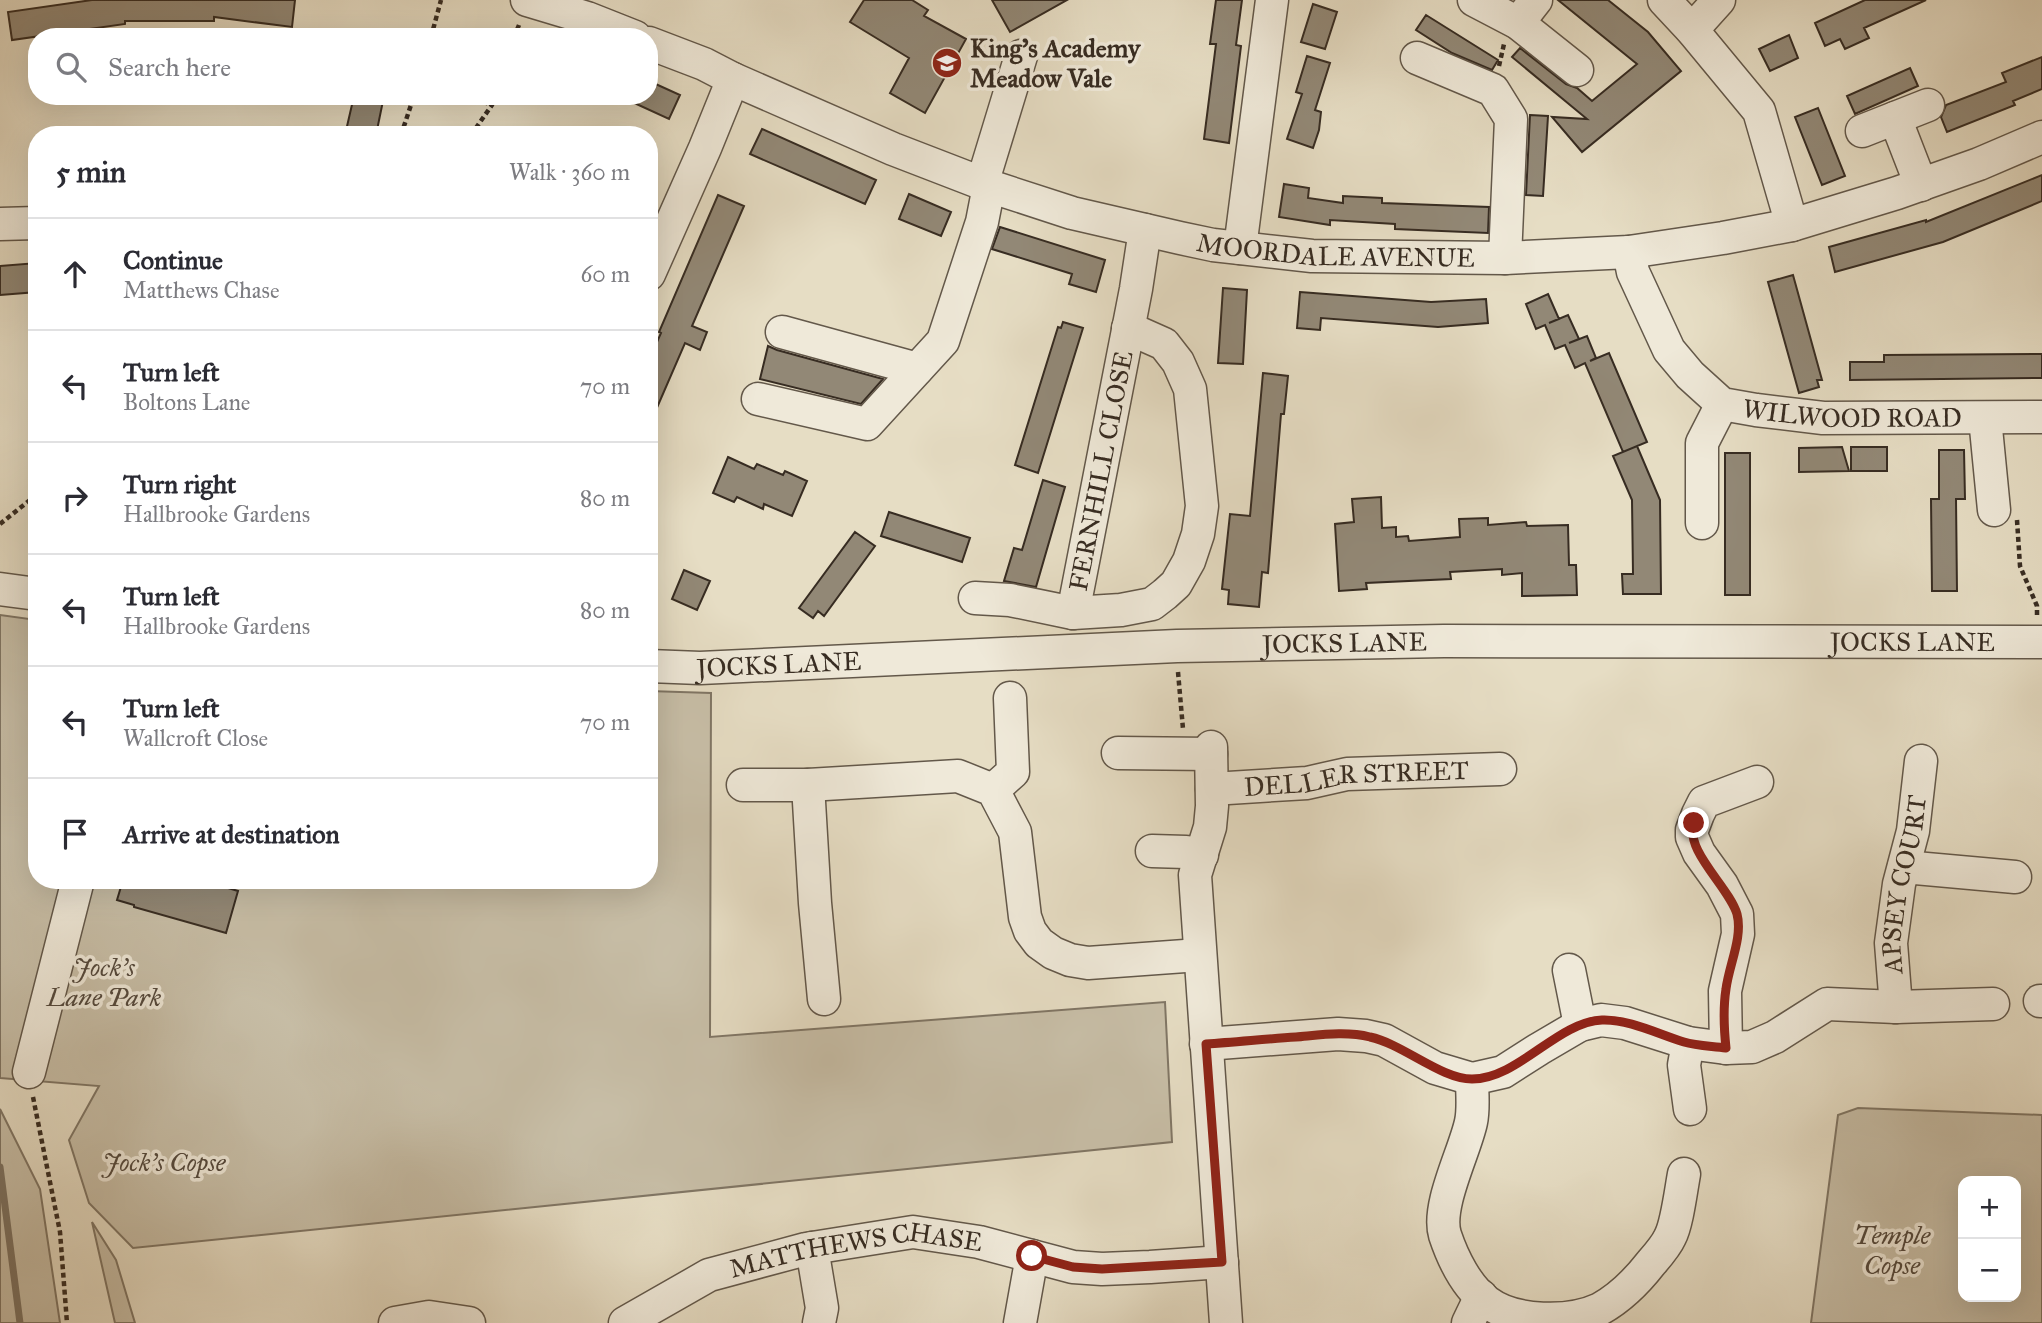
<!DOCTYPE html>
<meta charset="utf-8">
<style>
body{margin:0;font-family:"IM FELL Great Primer",serif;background:#f2f2f3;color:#2b2b33}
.controls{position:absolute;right:21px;bottom:21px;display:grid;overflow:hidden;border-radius:14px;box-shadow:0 7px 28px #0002}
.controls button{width:63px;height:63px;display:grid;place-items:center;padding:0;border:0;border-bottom:2px solid #e1e1e2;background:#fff;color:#2b2b33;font:35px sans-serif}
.stop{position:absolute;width:21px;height:21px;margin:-16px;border:5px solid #8f2418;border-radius:50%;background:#fff}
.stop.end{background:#8f2418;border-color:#fff;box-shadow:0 2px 7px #0008}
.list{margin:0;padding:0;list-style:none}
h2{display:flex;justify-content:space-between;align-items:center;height:91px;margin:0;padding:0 28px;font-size:30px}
h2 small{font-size:23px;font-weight:400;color:#7c7c81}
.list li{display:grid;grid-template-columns:46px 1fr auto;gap:21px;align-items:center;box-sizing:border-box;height:112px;padding:0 28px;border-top:2px solid #e1e1e2}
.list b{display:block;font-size:26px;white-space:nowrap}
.list p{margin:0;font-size:23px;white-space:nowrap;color:#7c7c81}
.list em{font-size:23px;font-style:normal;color:#7c7c81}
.icon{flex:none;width:38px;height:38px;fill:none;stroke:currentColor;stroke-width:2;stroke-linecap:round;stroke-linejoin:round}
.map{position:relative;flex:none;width:2042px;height:1323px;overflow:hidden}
.search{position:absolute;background:#fff;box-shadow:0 7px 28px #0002;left:28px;top:28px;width:630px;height:77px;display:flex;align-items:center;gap:18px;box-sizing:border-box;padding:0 24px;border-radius:28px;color:#7c7c81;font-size:26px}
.panel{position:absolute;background:#fff;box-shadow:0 7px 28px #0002;left:28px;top:126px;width:630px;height:763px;border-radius:28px}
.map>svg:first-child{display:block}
</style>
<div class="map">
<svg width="2042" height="1323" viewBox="0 0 2042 1323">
<rect width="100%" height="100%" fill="#e6ddc4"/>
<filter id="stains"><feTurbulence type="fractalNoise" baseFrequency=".00286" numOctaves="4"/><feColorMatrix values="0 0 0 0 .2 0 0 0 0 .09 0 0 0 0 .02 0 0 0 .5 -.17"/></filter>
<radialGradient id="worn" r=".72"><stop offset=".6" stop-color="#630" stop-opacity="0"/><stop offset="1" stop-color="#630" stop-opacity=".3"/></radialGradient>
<!-- green -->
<path fill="#c8bfa8" stroke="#807665" stroke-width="2" fill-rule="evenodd" d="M 0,615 L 37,620 L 37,880 L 649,880 L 649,691 L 711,693 L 710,1037 L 1165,1002 L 1172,1142 L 133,1248 L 89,1203 L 69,1140 L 99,1086 L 0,1078 Z
M 1858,1108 L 2042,1115 L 2042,1323 L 1811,1323 L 1838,1115 ZM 1963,1181 L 2016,1181 L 2016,1297 L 1963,1297 Z
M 0,1109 L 40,1189 L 60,1323 L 0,1323 Z
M 92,1222 L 116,1260 L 135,1323 L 115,1323 Z"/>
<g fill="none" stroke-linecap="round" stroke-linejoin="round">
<!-- stream -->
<path stroke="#7c7262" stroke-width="7" d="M 0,1167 L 20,1323"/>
</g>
<!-- building -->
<path fill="#928876" stroke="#372c22" stroke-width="2" d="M 92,0 L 295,0 L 292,27 L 214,17 L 214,21 L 125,21 L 125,24 L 12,40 L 8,12 Z
M 864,0 L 912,0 L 928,10 L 924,16 L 966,39 L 925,113 L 890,93 L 909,58 L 850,22 Z
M 992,0 L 1067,0 L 1010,32 Z
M 1216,0 L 1242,0 L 1236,45 L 1241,46 L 1229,143 L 1204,139 L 1216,44 L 1210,44 Z
M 1558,0 L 1608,0 L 1648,32 L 1681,71 L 1582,152 L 1552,117 L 1587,119 L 1512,57 L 1520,48 L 1566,84 L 1577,88 L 1592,101 L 1637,64 Z
M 1865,0 L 1926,0 L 1864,28 L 1869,38 L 1845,49 L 1840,39 L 1825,46 L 1815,23 Z
M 1313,4 L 1337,12 L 1325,49 L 1301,42 Z
M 1426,15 L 1498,60 L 1492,70 L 1452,53 L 1416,30 Z
M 1789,35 L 1798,58 L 1770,71 L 1759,49 Z
M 1307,56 L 1330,63 L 1315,110 L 1321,112 L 1319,130 L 1313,148 L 1287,139 L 1302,94 L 1296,92 Z
M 2042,57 L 2042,89 L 2013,101 L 2015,105 L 1947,132 L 1941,117 L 1946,105 L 2006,82 L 2002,73 Z
M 1910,68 L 1918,86 L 1855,114 L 1847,96 Z
M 649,81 L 680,95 L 669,119 L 619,96 L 649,96 Z
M 354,96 L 384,96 L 376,135 L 345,135 Z
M 1818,108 L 1845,176 L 1822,185 L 1795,117 Z
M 1530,115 L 1548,116 L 1543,196 L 1526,195 Z
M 762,129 L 876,180 L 865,204 L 750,154 Z
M 2042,175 L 2042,201 L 1943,242 L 1835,272 L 1829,247 L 1926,220 L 1926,222 Z
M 1284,184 L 1309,188 L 1308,198 L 1343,203 L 1343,196 L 1382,198 L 1382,203 L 1489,207 L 1488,233 L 1395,229 L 1395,224 L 1330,220 L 1330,225 L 1279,217 Z
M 909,194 L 951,212 L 941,236 L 899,219 Z
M 718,195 L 744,206 L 692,326 L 707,332 L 700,350 L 685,343 L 649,426 L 649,360 L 661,333 L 659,332 Z
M 1000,227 L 1105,260 L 1096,292 L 1069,284 L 1072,274 L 992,249 Z
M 37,263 L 37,292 L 0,295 L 0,266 Z
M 1793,275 L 1822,380 L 1817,380 L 1819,387 L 1799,393 L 1768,282 Z
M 1223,288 L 1247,290 L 1243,364 L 1218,363 Z
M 1300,292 L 1431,302 L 1486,299 L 1488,323 L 1438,327 L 1321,318 L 1320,330 L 1297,328 Z
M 1548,294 L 1559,319 L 1549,323 L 1568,315 L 1579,339 L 1569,343 L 1587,336 L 1596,358 L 1590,361 L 1609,353 L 1647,442 L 1623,452 L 1585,363 L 1575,368 L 1565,345 L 1555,349 L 1545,325 L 1536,329 L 1526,304 Z
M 1063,322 L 1083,328 L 1038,473 L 1015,465 L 1058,327 L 1061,328 Z
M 768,346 L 777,350 L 883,379 L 861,404 L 760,379 Z
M 2042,354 L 2042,378 L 1850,380 L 1850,362 L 1884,362 L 1884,355 Z
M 1263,373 L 1288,376 L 1284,414 L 1281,414 L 1268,573 L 1262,572 L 1259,607 L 1228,604 L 1229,590 L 1222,589 L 1230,514 L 1250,516 Z
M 1637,446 L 1660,500 L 1661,594 L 1623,594 L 1622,574 L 1633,574 L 1632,500 L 1613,456 Z
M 1842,447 L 1849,471 L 1799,472 L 1799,448 Z
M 1851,447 L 1887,447 L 1887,471 L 1851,471 Z
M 1939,450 L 1964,450 L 1965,499 L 1956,499 L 1957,591 L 1932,591 L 1931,499 L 1939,499 Z
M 1725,453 L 1750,453 L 1750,595 L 1725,595 Z
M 728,457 L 754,469 L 757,464 L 783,475 L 785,471 L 807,481 L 792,516 L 764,504 L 763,509 L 737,497 L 734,502 L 713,493 Z
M 1043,480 L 1065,487 L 1036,587 L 1004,581 L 1014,548 L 1022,550 Z
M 1381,497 L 1382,528 L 1396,527 L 1396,537 L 1408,536 L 1409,541 L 1460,537 L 1459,519 L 1488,518 L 1488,525 L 1526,522 L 1527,526 L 1568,525 L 1569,565 L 1576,565 L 1577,595 L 1522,596 L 1522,573 L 1502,575 L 1502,569 L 1450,572 L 1451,579 L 1366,583 L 1367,589 L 1339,591 L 1335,524 L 1354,522 L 1352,499 Z
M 889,512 L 970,538 L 962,562 L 881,536 Z
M 855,532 L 875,546 L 824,616 L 818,611 L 813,618 L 799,608 Z
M 684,570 L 710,581 L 697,610 L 672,599 Z
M 123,880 L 202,880 L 238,891 L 226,933 L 134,907 L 134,905 L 117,900 Z"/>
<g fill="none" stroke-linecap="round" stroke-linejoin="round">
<!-- minor casing -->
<g stroke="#63584a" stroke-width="35">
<g id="minor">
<path d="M 527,0 L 587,18 L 635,37"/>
<path d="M 1474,0 L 1518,23 L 1577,70"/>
<path d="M 1664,0 L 1692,30 L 1759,111 L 1792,225"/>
<path d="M 1518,23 L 1536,0"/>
<path d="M 1692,30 L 1719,0"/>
<path id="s1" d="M 649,43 L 704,64 L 733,79 L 893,149 L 989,186 L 1072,213 L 1180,238 L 1213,245 L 1312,256 L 1505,258 L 1629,252 L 1723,238 L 1792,225 L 1897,193 L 1979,164 L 2042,137"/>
<path d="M 1417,58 L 1493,90 L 1511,119 L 1505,258"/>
<path d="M 1895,118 L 1921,185"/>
<path d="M 1862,131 L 1928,105"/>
<path d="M 982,184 L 1021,56"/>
<path d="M 0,224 L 37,223"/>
<path d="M 1240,248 L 1272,0"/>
<path id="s2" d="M 1629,252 L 1633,272 L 1669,350 L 1690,375 L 1722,404 L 1756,410 L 1823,418 L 2042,417"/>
<path d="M 649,274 L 705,148 L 733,79"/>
<path d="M 782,332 L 917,369"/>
<path d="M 758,399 L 867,424 L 943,341 L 982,222 L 989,186"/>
<path d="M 1985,418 L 1994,510"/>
<path d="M 1702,523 L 1702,443 L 1722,404"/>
<path d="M 0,589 L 37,594"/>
<path d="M 975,598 L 1010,600 L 1073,613 L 1121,610 L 1152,604 L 1165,594 L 1176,584 L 1189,561 L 1198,534 L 1202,506 L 1190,389 L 1178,362 L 1164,344 L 1128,328"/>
<path id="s3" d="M 1073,613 L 1136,289 L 1145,230"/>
<path id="s4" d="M 649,666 L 700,668 L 1177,646 L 1444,641 L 2042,642"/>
<path d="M 1211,747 L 1212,806 L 1210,827 L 1195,875 L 1226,1323"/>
<path d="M 1118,753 L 1211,754"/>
<path d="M 743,785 L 808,785 L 958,776 L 993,790 L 1015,832 L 1025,917 L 1030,931 L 1039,943 L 1053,953 L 1070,960 L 1088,963 L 1199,955"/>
<path d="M 808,785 L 815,903 L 824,999"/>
<path id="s5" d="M 1212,789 L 1307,783 L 1347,774 L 1500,769"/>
<path d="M 993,790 L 1013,772 L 1010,698"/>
<path d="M 1152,851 L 1186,852 L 1202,855"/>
<path d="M 1904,867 L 2015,877"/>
<path d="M 1569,970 L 1580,1025"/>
<path d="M 2040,1001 L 2042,1001"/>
<path id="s6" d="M 1896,1007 L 1891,943 L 1899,884 L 1913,831 L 1921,761"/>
<path d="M 1688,1043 L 1684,1065 L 1690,1109"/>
<path d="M 1206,1044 L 1338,1034 L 1366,1036 L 1384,1040 L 1435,1068 L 1472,1079 L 1503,1072 L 1539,1049 L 1580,1025 L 1601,1020 L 1625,1023 L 1688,1043 L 1726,1048 L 1752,1047 L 1775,1037 L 1827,1004 L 1896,1007 L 1993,1004"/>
<path d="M 1726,1048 L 1725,991 L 1738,934 L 1737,914 L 1722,885 L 1699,853 L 1692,837 L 1692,830 L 1698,814 L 1704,802 L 1757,782"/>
<path d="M 29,1072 L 78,880"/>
<path d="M 1472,1079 C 1472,1093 1474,1108 1471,1122 C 1465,1151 1436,1206 1445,1235 C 1453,1259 1467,1287 1487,1302 C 1515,1323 1570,1323 1600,1309 C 1620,1298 1637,1281 1651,1263 C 1658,1255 1666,1246 1670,1237 C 1677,1224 1681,1190 1684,1174"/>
<path d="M 812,1248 L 822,1308 L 819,1323"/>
<path d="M 395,1323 L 429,1317 L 469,1323"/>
<path id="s7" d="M 625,1323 L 709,1275 L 806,1249 L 913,1232 L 979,1242 L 1073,1267 L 1102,1269 L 1150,1267 L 1222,1262"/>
<path d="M 1020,1323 L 1032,1256"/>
<path d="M 1468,1323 L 1481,1296"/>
</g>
</g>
<!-- path -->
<path stroke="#372c22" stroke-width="4.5" stroke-dasharray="5 3.5" stroke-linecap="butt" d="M 431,37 L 441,0
M 514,37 L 519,25
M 1499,66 L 1504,44
M 467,96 L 492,105
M 401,135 L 414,96
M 471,135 L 492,105 L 495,96
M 2017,520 L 2020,566 L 2037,606 L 2037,616
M 0,524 L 30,500 L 37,502
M 1178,672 L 1183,729
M 33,1097 L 60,1232 L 67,1323"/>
<!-- minor -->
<use href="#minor" stroke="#efe9d9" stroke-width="32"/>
</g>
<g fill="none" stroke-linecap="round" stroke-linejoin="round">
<!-- route -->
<path stroke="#8f2418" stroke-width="9" d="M 1032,1256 L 1073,1267 L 1102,1269 L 1222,1262 L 1206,1044 C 1236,1042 1266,1039 1296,1037 C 1320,1035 1346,1031 1370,1037 C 1403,1044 1441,1079 1472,1079 C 1518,1079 1557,1022 1602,1020 C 1629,1019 1658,1034 1684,1042 C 1697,1046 1712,1046 1726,1048 C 1724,1029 1723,1008 1726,989 C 1729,965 1743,937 1737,914 C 1729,887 1684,850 1694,823"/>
</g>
<!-- icons -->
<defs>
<g id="school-disc" transform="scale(1.575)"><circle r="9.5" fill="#8f2418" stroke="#efe9d9"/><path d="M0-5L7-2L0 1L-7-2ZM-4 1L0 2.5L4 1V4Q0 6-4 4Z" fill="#fff"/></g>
</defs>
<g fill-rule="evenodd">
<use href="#school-disc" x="947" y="63"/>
</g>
<g text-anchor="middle" stroke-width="7" stroke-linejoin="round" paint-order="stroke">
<!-- poi labels -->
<g font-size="26" font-weight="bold" fill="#372c22" stroke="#efe9d9" text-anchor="start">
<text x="970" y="57">King's Academy<tspan x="970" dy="30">Meadow Vale</tspan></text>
</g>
<!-- street labels -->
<g font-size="26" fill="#372c22" stroke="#efe9d9">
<text dy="9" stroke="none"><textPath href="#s1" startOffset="724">MOORDALE AVENUE</textPath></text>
<text dy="9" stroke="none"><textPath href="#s2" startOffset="313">WILWOOD ROAD</textPath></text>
<text dy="9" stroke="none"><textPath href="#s3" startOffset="145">FERNHILL CLOSE</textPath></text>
<text dy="9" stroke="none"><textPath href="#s4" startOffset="1264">JOCKS LANE</textPath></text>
<text dy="9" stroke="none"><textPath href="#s4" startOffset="696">JOCKS LANE</textPath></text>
<text dy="9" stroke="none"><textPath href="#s4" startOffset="130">JOCKS LANE</textPath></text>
<text dy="9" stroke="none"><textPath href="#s5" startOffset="145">DELLER STREET</textPath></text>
<text dy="9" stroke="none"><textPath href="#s6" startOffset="124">APSEY COURT</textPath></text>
<text dy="9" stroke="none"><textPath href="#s7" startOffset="247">MATTHEWS CHASE</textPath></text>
</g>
<!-- park labels -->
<g font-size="26" font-style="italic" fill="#54493d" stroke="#efe9d9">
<text x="104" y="976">Jock's<tspan x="104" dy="30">Lane Park</tspan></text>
<text x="164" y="1171">Jock's Copse</text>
<text x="1892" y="1244">Temple<tspan x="1892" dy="30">Copse</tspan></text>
</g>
</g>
<rect width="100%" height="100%" filter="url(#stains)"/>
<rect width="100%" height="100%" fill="url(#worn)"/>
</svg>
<div class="controls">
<button>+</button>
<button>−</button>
</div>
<div class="stop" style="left:1032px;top:1256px"></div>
<div class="stop end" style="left:1694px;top:823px"></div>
<div class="search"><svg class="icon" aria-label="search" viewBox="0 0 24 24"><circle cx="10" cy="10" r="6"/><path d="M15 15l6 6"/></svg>Search here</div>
<section class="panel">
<h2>5 min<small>Walk · 360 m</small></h2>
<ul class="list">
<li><svg class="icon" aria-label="ahead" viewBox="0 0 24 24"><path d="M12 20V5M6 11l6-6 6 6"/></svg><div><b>Continue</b><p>Matthews Chase</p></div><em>60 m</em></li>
<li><svg class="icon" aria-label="left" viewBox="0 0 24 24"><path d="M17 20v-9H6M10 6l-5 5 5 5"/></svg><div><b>Turn left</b><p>Boltons Lane</p></div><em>70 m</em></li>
<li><svg class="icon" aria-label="right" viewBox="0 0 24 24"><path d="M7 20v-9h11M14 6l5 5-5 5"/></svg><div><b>Turn right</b><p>Hallbrooke Gardens</p></div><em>80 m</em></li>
<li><svg class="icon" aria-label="left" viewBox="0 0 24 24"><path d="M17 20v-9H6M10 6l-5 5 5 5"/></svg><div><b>Turn left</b><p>Hallbrooke Gardens</p></div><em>80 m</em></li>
<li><svg class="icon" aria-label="left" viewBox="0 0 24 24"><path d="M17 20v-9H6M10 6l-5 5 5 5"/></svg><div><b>Turn left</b><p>Wallcroft Close</p></div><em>70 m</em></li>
<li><svg class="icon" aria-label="arrive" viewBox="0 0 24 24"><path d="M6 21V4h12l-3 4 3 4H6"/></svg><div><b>Arrive at destination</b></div></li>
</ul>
</section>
</div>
